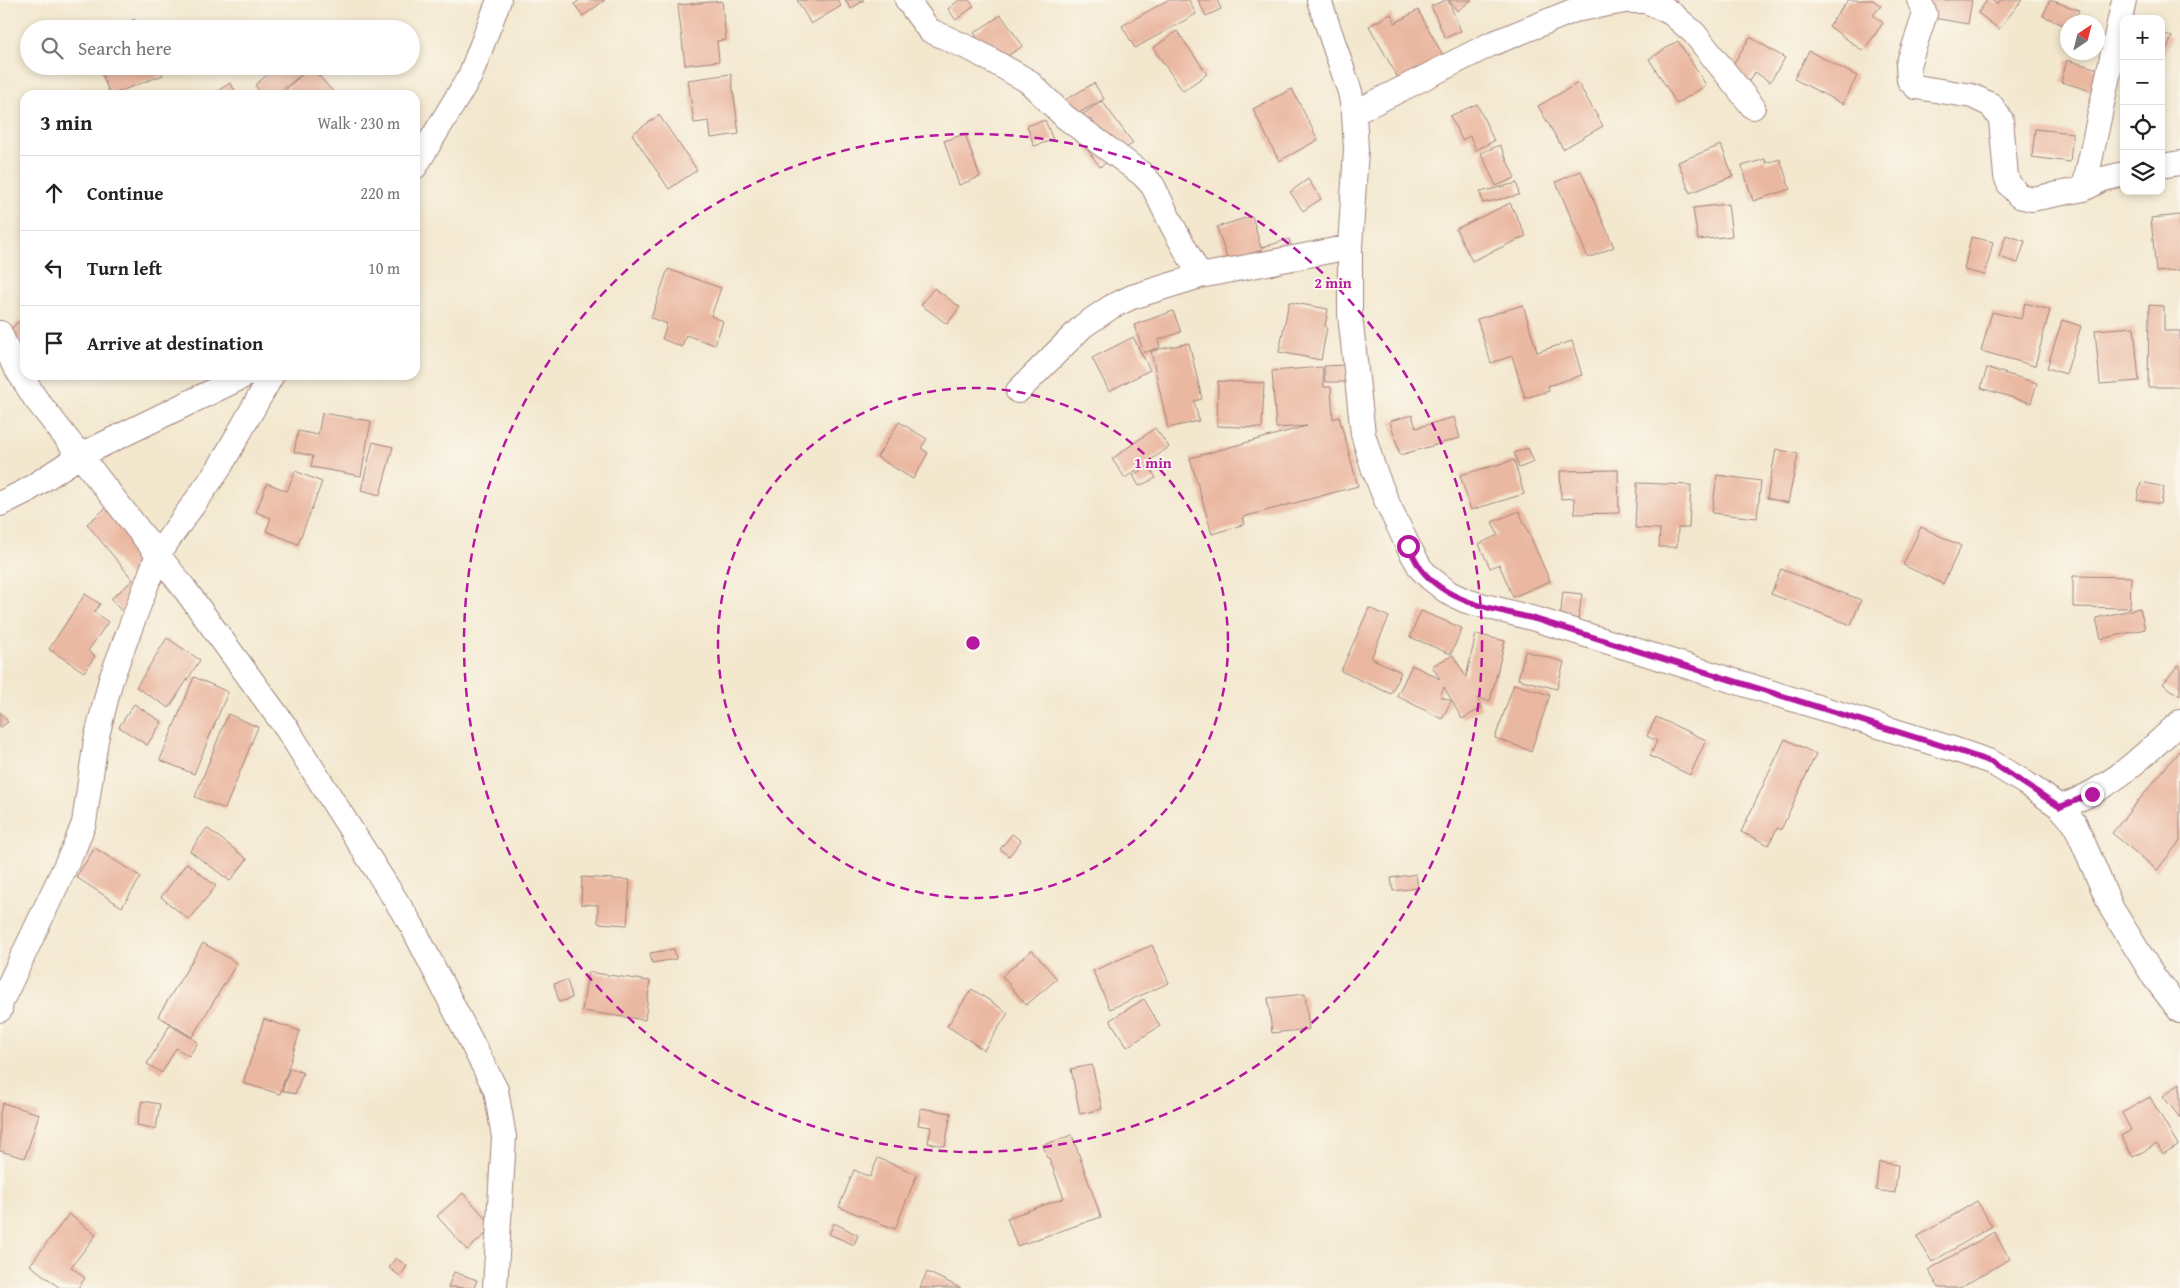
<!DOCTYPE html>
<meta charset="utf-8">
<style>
body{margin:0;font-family:"Gentium Book Plus",serif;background:#f6f6f6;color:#222}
.controls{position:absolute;right:15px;top:15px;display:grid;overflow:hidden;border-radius:10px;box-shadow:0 2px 8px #0003}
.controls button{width:45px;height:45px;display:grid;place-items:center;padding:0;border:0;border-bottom:1px solid #e0e0e0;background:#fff;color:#222;font:25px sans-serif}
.compass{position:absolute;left:2060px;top:15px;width:45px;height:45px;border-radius:50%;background:#fff;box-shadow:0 2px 8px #0003;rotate:35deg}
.stop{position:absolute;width:15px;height:15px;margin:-11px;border:4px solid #b5179e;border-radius:50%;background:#fff}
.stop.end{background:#b5179e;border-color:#fff;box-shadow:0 1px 5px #0008}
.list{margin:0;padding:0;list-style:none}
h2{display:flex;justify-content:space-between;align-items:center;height:65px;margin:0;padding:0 20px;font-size:21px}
h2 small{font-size:16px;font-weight:400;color:#767676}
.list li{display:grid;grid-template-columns:32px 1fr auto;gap:15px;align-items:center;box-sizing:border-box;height:75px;padding:0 20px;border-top:1px solid #e0e0e0}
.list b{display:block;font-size:19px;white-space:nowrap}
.list em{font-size:16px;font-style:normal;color:#767676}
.icon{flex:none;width:28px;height:28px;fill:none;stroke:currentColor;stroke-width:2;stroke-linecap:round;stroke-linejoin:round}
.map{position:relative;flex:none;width:2180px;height:1288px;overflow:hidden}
.search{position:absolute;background:#fff;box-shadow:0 2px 8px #0003;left:20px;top:20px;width:400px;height:55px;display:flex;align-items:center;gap:12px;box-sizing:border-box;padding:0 18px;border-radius:28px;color:#767676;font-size:19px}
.panel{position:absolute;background:#fff;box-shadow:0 2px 8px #0003;left:20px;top:90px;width:400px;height:290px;border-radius:15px}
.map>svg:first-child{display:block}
</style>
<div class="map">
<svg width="2180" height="1288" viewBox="0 0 2180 1288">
<rect width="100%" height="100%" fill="#fbf7ec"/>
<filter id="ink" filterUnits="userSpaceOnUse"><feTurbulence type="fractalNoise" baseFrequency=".02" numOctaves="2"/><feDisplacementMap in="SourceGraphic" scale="10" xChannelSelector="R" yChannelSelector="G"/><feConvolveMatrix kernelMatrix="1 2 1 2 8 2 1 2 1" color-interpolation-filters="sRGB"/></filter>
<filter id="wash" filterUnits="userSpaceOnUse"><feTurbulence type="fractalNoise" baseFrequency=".0096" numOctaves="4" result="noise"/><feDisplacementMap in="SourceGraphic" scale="20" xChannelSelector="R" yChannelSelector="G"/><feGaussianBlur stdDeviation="1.12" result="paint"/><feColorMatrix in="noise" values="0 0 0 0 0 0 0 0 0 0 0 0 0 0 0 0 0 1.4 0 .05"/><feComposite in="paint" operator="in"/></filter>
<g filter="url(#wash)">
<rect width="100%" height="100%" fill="#f3e7ce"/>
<g id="blocks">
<!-- building -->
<path fill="#eab7a0" d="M 580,0 L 605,0 L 583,16 L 574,4 Z
M 797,0 L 838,0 L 841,6 L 811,24 Z
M 845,0 L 864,0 L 851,9 Z
M 959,0 L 969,0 L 974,6 L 956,20 L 948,9 Z
M 1168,0 L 1189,0 L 1196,14 L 1135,48 L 1122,26 Z
M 1198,0 L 1217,0 L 1221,9 L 1206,16 Z
M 1446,0 L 1448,0 L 1461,31 L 1445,38 L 1431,6 Z
M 1449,0 L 1472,0 L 1457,11 Z
M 1848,0 L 1873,0 L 1881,6 L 1873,15 L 1883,23 L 1863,51 L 1829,26 Z
M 1930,0 L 1972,0 L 1968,24 L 1928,17 Z
M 1987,0 L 1991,0 L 1997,4 L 2000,0 L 2022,0 L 1999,29 L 1978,13 Z
M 2050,0 L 2079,10 L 2073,22 L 2068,22 L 2068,27 L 2043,16 Z
M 722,1 L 726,40 L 717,41 L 719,61 L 685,65 L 678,5 Z
M 1418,10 L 1446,61 L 1402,85 L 1369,26 L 1391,14 L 1395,23 Z
M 1001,15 L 1023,46 L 995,64 L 974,33 Z
M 134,19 L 141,29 L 122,29 L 121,28 Z
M 1177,31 L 1207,74 L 1183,91 L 1153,48 Z
M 2161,32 L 2172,37 L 2161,63 Z
M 1750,37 L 1785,58 L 1770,82 L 1755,72 L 1749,81 L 1730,69 Z
M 1678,41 L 1706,85 L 1677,104 L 1649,59 Z
M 1809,51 L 1857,76 L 1843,104 L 1794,79 Z
M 2067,60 L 2115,74 L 2109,96 L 2061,82 Z
M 99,66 L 159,66 L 163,75 L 110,95 Z
M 238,66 L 249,66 L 242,71 Z
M 278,66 L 308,66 L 309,69 L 311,67 L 336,95 L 280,95 L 307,70 L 276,95 L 262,95 L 255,85 Z
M 731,74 L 739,134 L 711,138 L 709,121 L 694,123 L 688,80 Z
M 230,83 L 238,95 L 211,95 Z
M 1094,83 L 1104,99 L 1070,118 L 1060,103 Z
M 1578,83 L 1603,126 L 1563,149 L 1538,106 Z
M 1292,89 L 1318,140 L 1279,161 L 1253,109 Z
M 1102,101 L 1133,143 L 1100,167 L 1069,124 Z
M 1477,104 L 1494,141 L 1476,150 L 1470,136 L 1462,140 L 1450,116 Z
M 659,115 L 697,170 L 669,189 L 632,134 Z
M 1045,120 L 1053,140 L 1034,146 L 1027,126 Z
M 2035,129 L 2073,133 L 2070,162 L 2032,157 Z
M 965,134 L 980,177 L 959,185 L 944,141 Z
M 1500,145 L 1515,178 L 1496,186 L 1481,153 Z
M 1721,145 L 1733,176 L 1690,193 L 1678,162 Z
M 1765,159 L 1766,163 L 1780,159 L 1790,189 L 1753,201 L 1742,166 Z
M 1581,171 L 1614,247 L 1588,258 L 1556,182 Z
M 1308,179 L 1321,199 L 1303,211 L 1290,192 Z
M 1517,183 L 1519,195 L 1483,203 L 1480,192 Z
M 1510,203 L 1526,236 L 1472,261 L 1456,229 Z
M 1728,204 L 1732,236 L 1698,240 L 1693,208 Z
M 2180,215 L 2180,270 L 2156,272 L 2151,218 Z
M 1252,216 L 1261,248 L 1289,239 L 1298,267 L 1271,276 L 1262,250 L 1228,261 L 1217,227 Z
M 2006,235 L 2025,241 L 2018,263 L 1999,257 Z
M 1971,237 L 1993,242 L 1985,275 L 1964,270 Z
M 668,269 L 721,288 L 711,316 L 723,321 L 715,345 L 686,335 L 682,347 L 662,339 L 667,324 L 651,318 Z
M 934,288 L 960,307 L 947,324 L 921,305 Z
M 1289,302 L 1328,309 L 1325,326 L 1327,327 L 1321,360 L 1279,352 Z
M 2025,303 L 2050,310 L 2035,366 L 1981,351 L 1992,312 L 2021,319 Z
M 1523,305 L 1537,352 L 1572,341 L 1582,375 L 1548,386 L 1549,391 L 1525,398 L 1512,356 L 1491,363 L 1477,319 Z
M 2149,305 L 2164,306 L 2164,331 L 2180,331 L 2180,387 L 2148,387 Z
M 1173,311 L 1181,332 L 1158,340 L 1160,347 L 1144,353 L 1134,325 Z
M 2062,320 L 2081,326 L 2066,374 L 2047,368 Z
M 19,321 L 25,327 L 25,334 L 16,343 L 6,334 Z
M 2134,327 L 2139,381 L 2100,384 L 2095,330 Z
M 1133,337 L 1150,370 L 1109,391 L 1092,358 Z
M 1189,343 L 1202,399 L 1194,401 L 1199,421 L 1168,428 L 1151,351 Z
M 25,345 L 25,357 L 19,350 Z
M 1345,365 L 1346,382 L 1325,382 L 1324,366 Z
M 1322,367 L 1324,387 L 1331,387 L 1333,419 L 1339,417 L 1358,486 L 1243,517 L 1245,524 L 1212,534 L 1190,458 L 1307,426 L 1276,428 L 1272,371 Z
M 1987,368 L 2037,383 L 2031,403 L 1981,388 Z
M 1218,381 L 1264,383 L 1262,428 L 1217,426 Z
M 322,413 L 371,421 L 361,476 L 311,467 L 313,456 L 294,452 L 298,431 L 318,435 Z
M 1412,415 L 1416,428 L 1454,417 L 1460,438 L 1400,455 L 1390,421 Z
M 899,422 L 927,439 L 921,448 L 928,453 L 913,479 L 877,457 Z
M 1155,428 L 1169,447 L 1125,478 L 1112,459 Z
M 373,442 L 393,447 L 380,495 L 361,490 Z
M 1528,448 L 1534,462 L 1519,468 L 1514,453 Z
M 1776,449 L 1798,454 L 1788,503 L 1767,498 Z
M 1514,460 L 1524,494 L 1471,510 L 1460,475 Z
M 1149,466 L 1156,478 L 1139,486 L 1133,475 Z
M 1618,470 L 1619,513 L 1575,514 L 1574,498 L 1561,499 L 1560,471 Z
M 295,471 L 322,482 L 298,544 L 266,531 L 271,518 L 256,512 L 267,483 L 287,491 Z
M 1717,475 L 1761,481 L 1757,518 L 1712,513 Z
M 2141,482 L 2164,487 L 2161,504 L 2137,500 Z
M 1637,483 L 1691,485 L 1689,528 L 1678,528 L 1677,547 L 1659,547 L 1660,529 L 1635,528 Z
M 106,508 L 164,580 L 123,613 L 111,599 L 133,580 L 87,524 Z
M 1519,511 L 1550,581 L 1513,597 L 1499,564 L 1490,568 L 1479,544 L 1498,535 L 1492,522 Z
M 1921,527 L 1961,546 L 1943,584 L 1903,565 Z
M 1781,569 L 1861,600 L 1851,625 L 1771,594 Z
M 2073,576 L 2131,577 L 2130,608 L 2073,607 Z
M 1563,592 L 1582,594 L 1578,621 L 1560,619 Z
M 85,594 L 100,604 L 94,612 L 108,622 L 88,651 L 95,656 L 84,672 L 49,649 Z
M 1369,608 L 1389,617 L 1371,658 L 1401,672 L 1391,694 L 1341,671 Z
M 2140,608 L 2145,629 L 2101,639 L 2096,618 Z
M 1421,611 L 1462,628 L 1451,654 L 1410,637 Z
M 1476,634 L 1505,641 L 1490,701 L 1477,698 L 1482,708 L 1462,719 L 1444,687 L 1440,696 L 1451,701 L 1442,719 L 1397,696 L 1412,665 L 1440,679 L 1432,666 L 1453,655 L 1466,677 Z
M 167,638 L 200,660 L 169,708 L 136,687 Z
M 1525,651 L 1564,662 L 1557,689 L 1518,679 Z
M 2178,665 L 2180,666 L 2180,696 L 2163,684 Z
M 194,677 L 228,692 L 194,774 L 160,760 Z
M 1514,684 L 1550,695 L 1531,751 L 1495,738 Z
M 134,704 L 162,722 L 147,745 L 119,727 Z
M 0,712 L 8,722 L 0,728 Z
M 228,714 L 258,727 L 225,809 L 195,797 Z
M 1656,717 L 1706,740 L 1690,775 L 1650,756 L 1657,741 L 1647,736 Z
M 1785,739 L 1816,754 L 1781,830 L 1777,828 L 1769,845 L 1741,832 Z
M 2180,750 L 2180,841 L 2157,870 L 2112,833 Z
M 207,828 L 247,859 L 230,881 L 190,851 Z
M 1012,834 L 1021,841 L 1009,856 L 1000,849 Z
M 95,848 L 141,877 L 122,907 L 76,877 Z
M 187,863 L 216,886 L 189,920 L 161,897 Z
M 1416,874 L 1418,888 L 1393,891 L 1391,878 Z
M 582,877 L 630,880 L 627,925 L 598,923 L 598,905 L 581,904 Z
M 203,943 L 237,963 L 192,1037 L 158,1016 Z
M 1152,945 L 1169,983 L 1110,1009 L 1093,971 Z
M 674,949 L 676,959 L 652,963 L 650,953 Z
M 1032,950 L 1057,979 L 1026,1005 L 1002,976 Z
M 588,972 L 650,981 L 645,1020 L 582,1011 Z
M 567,980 L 572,998 L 559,1002 L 554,984 Z
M 972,989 L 1008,1013 L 984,1050 L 947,1026 Z
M 1305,994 L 1309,1029 L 1272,1033 L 1268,998 Z
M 1144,999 L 1160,1026 L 1127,1047 L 1110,1020 Z
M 264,1019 L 300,1031 L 280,1094 L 243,1083 Z
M 170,1025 L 198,1042 L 189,1056 L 176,1048 L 162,1073 L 147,1064 Z
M 1092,1065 L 1102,1109 L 1080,1114 L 1071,1069 Z
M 290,1068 L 303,1073 L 295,1094 L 282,1090 Z
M 2180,1083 L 2180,1118 L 2163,1096 Z
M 2150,1097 L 2178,1145 L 2163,1154 L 2157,1144 L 2133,1157 L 2121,1136 L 2131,1130 L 2122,1113 Z
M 142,1101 L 160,1104 L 156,1129 L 137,1125 Z
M 3,1103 L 39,1114 L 25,1158 L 0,1151 L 0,1113 Z
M 921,1108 L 951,1113 L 945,1146 L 928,1143 L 931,1127 L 918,1125 Z
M 1072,1135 L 1101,1217 L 1017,1246 L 1007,1218 L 1064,1198 L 1049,1158 L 1047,1158 L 1043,1145 Z
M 878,1158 L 917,1174 L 895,1229 L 839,1207 L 854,1170 L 870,1177 Z
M 1879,1162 L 1898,1165 L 1895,1193 L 1876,1190 Z
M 463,1193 L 494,1227 L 467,1250 L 437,1216 Z
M 1977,1201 L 1992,1226 L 1932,1262 L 1917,1237 Z
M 69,1214 L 96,1235 L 71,1267 L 85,1278 L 78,1288 L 60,1288 L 30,1265 Z
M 834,1223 L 858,1235 L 854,1245 L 829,1234 Z
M 1994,1232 L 2010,1259 L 1959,1288 L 1939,1288 L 1928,1270 Z
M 396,1258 L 407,1266 L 400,1276 L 389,1268 Z
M 454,1272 L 477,1280 L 474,1288 L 448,1287 Z
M 927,1272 L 961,1288 L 920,1288 Z"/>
</g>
</g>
<g filter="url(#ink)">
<use href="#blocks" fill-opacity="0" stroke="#9e837c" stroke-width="1"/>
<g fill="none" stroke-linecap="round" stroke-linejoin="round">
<!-- street casing -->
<g stroke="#9e837c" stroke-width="26">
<path id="street" d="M 907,0 L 929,30 L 975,51 L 1028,81 L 1065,117 L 1142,174 L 1153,186 L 1172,225 L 1200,276
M 1319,0 L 1350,92 L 1354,113 L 1356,150 L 1350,247 L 1350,315 L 1363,434 L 1373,467 L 1386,500 L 1408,546 L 1421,569 L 1430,578 L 1449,593 L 1466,601 L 1535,619 L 1956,750 L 1991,762 L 2027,784 L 2060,807 L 2075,824 L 2112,909 L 2154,977 L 2180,1011
M 1919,0 L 1925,14 L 1908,65 L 1909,80 L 1916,87 L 1972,96 L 1991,105 L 2001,120 L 2006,176 L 2009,184 L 2019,196 L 2032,199 L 2084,189 L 2103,179 L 2124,174
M 1354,113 L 1489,45 L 1575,10 L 1625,1 L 1647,1 L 1671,13 L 1694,33 L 1753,107
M 2161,166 L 2180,163
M 415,167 L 470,76 L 499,0
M 2084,189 L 2124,0
M 0,333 L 13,363 L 35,398 L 184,588 L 287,729 L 412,926 L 496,1090 L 504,1137 L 495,1288
M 1018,391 L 1083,326 L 1111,307 L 1132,297 L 1200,276 L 1350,247
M 0,504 L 26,491 L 81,455 L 246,375
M 2060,807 C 2110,790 2142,757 2180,722
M 0,1010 L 1,1002 L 75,846 L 84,823 L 96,740 L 111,679 L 158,554 L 218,470 L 272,375"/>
</g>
<!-- street -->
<use href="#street" stroke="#fff" stroke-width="24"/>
</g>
</g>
<g fill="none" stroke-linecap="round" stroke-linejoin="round" filter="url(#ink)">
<!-- route -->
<path stroke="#b5179e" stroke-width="6" d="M 1408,546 C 1412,553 1416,562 1421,569 C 1448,604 1495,609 1535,619 L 1956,750 L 1991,762 L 2060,807 L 2092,794"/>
</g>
<!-- distance rings -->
<g fill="none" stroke="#b5179e" stroke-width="2.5" stroke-dasharray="9 6">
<circle cx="973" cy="643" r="255"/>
<circle cx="973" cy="643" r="509"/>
</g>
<circle cx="973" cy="643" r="8" fill="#b5179e" stroke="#fbf7ec" stroke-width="2.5"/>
<g font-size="15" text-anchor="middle" font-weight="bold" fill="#b5179e" stroke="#fbf7ec" stroke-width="4" stroke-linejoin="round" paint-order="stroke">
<text x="1333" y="288">2 min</text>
<text x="1153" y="468">1 min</text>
</g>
</svg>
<div class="controls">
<button>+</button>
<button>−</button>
<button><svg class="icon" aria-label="locate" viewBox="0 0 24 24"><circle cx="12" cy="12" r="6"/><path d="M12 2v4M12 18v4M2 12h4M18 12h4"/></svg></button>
<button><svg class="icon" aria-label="layers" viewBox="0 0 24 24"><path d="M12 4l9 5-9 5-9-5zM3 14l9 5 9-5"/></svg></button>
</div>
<svg class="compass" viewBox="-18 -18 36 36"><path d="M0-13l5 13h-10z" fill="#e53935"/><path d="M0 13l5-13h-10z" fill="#767676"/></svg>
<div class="stop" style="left:1408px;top:546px"></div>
<div class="stop end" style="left:2092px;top:794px"></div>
<div class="search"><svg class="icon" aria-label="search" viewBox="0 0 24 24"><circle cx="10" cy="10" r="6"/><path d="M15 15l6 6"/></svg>Search here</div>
<section class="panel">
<h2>3 min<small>Walk · 230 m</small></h2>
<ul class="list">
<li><svg class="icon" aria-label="ahead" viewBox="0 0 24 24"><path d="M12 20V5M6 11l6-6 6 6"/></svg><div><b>Continue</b></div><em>220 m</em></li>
<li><svg class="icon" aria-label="left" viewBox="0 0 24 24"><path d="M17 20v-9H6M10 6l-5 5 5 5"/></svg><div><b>Turn left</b></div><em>10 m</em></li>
<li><svg class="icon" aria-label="arrive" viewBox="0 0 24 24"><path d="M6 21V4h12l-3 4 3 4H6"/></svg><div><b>Arrive at destination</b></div></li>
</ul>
</section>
</div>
